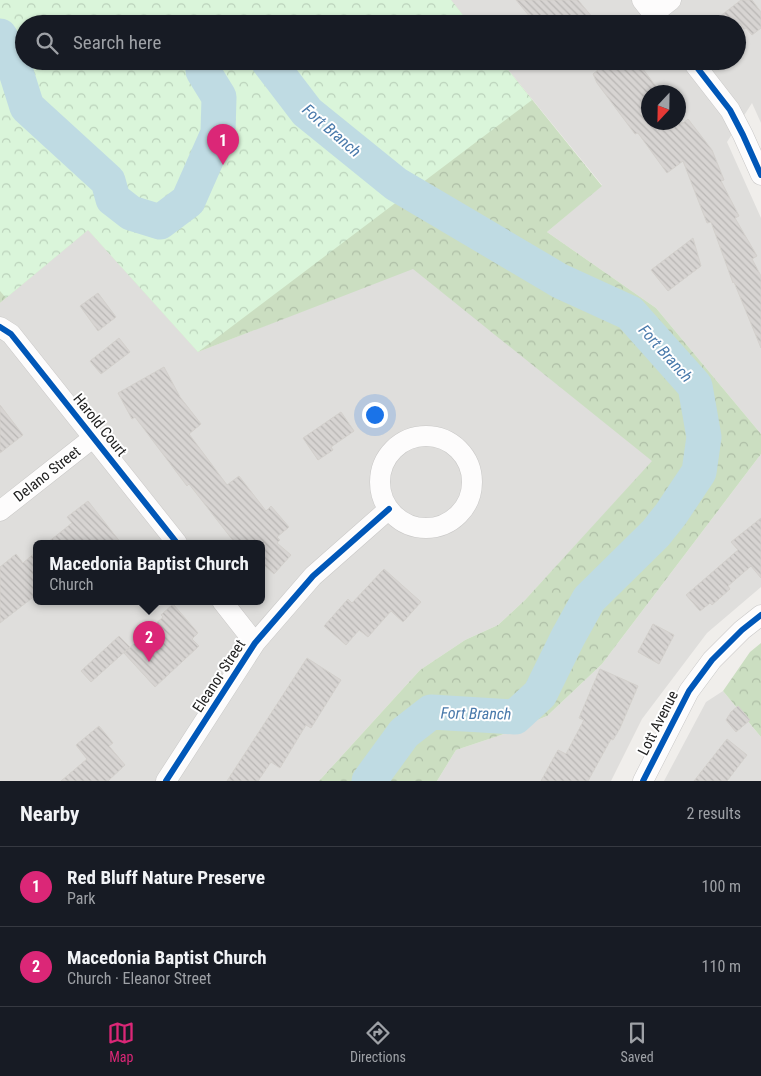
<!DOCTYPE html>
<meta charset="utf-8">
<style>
body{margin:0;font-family:"Roboto Condensed",sans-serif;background:#242831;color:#f1f3f6}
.compass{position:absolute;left:641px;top:85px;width:45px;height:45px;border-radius:50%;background:#171b24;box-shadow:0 1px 4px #0004;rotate:202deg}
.you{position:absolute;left:374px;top:414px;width:18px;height:18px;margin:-12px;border:4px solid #fff;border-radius:50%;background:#1a73e8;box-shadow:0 0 0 8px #1a73e833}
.badge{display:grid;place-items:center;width:32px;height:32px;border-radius:50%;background:#db2777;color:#fff;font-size:16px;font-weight:700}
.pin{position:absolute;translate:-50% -41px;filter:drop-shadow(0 1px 2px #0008)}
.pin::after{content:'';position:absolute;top:26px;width:18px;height:15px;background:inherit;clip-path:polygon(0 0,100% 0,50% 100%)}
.popup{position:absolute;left:33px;top:540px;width:232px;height:65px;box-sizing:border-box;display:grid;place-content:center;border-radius:8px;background:#171b24;filter:drop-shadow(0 1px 4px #0005);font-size:16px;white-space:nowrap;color:#9ea1a6}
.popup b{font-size:19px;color:#f1f3f6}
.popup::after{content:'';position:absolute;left:50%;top:100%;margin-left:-10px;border:10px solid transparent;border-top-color:#171b24}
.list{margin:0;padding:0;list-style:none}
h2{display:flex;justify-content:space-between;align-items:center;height:65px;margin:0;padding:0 20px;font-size:21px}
h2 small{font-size:16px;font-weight:400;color:#9ea1a6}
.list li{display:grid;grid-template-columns:32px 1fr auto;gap:15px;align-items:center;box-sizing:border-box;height:80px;padding:0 20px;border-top:1px solid #363941}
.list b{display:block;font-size:19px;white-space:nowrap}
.list p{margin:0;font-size:16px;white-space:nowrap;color:#9ea1a6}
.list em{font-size:16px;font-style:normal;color:#9ea1a6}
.icon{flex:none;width:28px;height:28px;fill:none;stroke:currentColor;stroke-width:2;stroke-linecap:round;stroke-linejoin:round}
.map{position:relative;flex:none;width:761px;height:781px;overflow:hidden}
.search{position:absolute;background:#171b24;box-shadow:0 1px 4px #0004;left:15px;right:15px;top:15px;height:55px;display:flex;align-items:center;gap:12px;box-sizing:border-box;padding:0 18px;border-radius:28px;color:#9ea1a6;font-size:19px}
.sheet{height:225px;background:#171b24}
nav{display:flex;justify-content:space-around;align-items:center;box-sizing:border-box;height:70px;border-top:1px solid #363941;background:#171b24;font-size:14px;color:#9ea1a6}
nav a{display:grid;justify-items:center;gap:2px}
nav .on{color:#db2777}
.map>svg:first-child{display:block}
</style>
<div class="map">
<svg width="761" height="781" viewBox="0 0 761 781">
<defs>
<pattern id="forest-crowns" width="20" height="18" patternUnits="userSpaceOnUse" patternTransform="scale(1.25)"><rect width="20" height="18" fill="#cbdec1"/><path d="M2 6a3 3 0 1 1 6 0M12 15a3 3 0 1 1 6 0" fill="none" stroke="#aebea6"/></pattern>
<pattern id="park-crowns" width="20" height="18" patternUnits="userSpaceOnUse" patternTransform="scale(1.25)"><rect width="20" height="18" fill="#daf5da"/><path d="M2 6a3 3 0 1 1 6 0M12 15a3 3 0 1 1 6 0" fill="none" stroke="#bbd2bb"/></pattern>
<pattern id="building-back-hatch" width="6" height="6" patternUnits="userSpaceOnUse" patternTransform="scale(1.25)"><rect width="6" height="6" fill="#d7d4d2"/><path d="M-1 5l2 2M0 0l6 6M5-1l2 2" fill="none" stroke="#b8b6b4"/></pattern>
</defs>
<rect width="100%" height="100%" fill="#f0eeeb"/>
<!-- residential -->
<path fill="#dfdedc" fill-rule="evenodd" d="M 451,0 L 761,0 L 761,123 L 752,103 L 727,142 L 761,218 L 761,434 L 656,308 L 547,232 L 602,185 L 501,61 L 737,61 L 737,24 L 470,24 ZM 648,92 L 678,92 L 678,122 L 648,122 Z
M 88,230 L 198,352 L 413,268 L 653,461 L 525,600 L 498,625 L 465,640 L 420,670 L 319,781 L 0,781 L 0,303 ZM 36,543 L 262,543 L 262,601 L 36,601 Z
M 761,454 L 761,587 L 707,633 L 642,719 L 611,781 L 437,781 L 456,750 L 501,735 L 547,716 L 602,664 Z
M 723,691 L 761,737 L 761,781 L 664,781 L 706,702 Z"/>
<!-- forest -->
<path fill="url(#forest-crowns)" d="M 0,0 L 451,0 L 470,24 L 24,24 L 24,61 L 501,61 L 602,186 L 547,232 L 656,308 L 761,434 L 761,454 L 602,664 L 547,716 L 501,735 L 456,750 L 437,781 L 319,781 L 420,670 L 465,640 L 498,625 L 525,600 L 652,461 L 413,269 L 198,352 L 88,230 L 0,303 Z
M 761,643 L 761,737 L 723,691 L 750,652 Z"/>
<!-- park -->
<path fill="url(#park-crowns)" d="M 0,0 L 451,0 L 470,24 L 24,24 L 24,61 L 501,61 L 532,100 L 198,352 L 88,230 L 6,298 L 0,291 Z"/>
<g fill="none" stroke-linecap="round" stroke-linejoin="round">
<!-- river -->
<path stroke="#bfdbe3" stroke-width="35" d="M 0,36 L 10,53 L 27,107 L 108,181 L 113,199 L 131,213 L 160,222 L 188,201 L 218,133 L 219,97 L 203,71 L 203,61
M 268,61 L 307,112 L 396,184 L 560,281 L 630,313 L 695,386 L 704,437 L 699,472 L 671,514 L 656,533 L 589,599 L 568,637 L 540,694 L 515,717 L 431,712 L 404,733 L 369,781"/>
</g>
<!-- building -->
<path fill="url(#building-back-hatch)" stroke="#d3d0cc" d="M 516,0 L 578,0 L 598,24 L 536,24 Z
M 741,0 L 752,0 L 761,12 L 761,28 L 752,35 L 746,28 L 744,29 L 740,23 L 710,24 Z
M 593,61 L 637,61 L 660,92 L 648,92 L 648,122 L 683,123 L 688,119 L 712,150 L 724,180 L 721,181 L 739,216 L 735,218 L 757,256 L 752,259 L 761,276 L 761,348 L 734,282 L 733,283 L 711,222 L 707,223 L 683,161 L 667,173 L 638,133 L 635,134 L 597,83 L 593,74 L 599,69 Z
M 693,238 L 701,266 L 668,291 L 651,270 Z
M 98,293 L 116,317 L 98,331 L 80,306 Z
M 119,338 L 130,352 L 101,374 L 90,361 Z
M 164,367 L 180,397 L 201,424 L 189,434 L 227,485 L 239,476 L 266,511 L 271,506 L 289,527 L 277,537 L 280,540 L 277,543 L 291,555 L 274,574 L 262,563 L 262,543 L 235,543 L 189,484 L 187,486 L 135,417 L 132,419 L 118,393 Z
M 0,405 L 23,435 L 0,453 Z
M 341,412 L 354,431 L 331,447 L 333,450 L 318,460 L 303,438 Z
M 88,501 L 121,543 L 47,543 L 72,523 L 67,517 Z
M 761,518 L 761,578 L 751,566 L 728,586 L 730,589 L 712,605 L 710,603 L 700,611 L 686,595 L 738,550 L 731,542 Z
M 36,552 L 36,595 L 0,623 L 0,567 L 16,554 L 23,563 Z
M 384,569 L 421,602 L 403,622 L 391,611 L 368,637 L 359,630 L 346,645 L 324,626 L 348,599 L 352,603 Z
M 173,604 L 198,633 L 192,639 L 199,646 L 155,687 L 124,653 L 163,617 L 161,615 Z
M 653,624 L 674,635 L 659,664 L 638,652 Z
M 119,636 L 130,647 L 91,682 L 81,671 Z
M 307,658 L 341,680 L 311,728 L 306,725 L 280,768 L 271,762 L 258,781 L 227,781 Z
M 600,669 L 638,686 L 620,728 L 613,740 L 611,739 L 588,781 L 541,781 L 558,750 L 566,754 L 584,720 L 579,718 Z
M 738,706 L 750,720 L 736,732 L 726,720 L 731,712 Z
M 99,726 L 113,743 L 109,746 L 125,765 L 108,781 L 61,781 L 87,759 L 76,745 Z
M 727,739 L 747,755 L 727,781 L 694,781 Z"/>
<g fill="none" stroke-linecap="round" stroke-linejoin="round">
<!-- street casing -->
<g stroke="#c9c8c7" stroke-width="21">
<path id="street" d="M 642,0 L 661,24
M 653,14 L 671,0
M 692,61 L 730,110 L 743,135 L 761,175
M 0,327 L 11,334 L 177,543
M380 482a46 46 0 1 1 92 0a46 46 0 1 1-92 0Z
M 0,511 L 94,437
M 222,601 L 255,643
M 166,781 L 255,643 L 313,576 L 389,509
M 643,781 L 689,691 L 712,660 L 742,630 L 761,615"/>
</g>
<!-- street -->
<use href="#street" stroke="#fdfcfc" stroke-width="20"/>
<!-- cycleway casing -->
<g stroke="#fff" stroke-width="9">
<path id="cycleway" d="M 692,61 L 730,110 L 743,135 L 761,175
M 0,327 L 11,334 L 177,543
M 166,781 L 255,643 L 313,576 L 389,509
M 643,781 L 689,691 L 712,660 L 742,630 L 761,615"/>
</g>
<!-- cycleway -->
<use href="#cycleway" stroke="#0057b8" stroke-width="6"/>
</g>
<g text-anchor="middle" stroke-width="4" stroke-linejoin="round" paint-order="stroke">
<!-- street labels -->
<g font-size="15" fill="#222" stroke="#fff">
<text transform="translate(100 425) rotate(51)" y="5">Harold Court</text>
<text transform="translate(47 474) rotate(-38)" y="5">Delano Street</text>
<text transform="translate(219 676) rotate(-57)" y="5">Eleanor Street</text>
<text transform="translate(658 723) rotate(-63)" y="5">Lott Avenue</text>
</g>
<!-- water labels -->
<g font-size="16" font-style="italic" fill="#4a7aab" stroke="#fff">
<text transform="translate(332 130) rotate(41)" y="6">Fort Branch</text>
<text transform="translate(666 353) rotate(48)" y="6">Fort Branch</text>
<text transform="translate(476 713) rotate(1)" y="6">Fort Branch</text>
</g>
</g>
</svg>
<svg class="compass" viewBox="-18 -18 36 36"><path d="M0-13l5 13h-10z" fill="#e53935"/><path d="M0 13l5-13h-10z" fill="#9ea1a6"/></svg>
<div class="you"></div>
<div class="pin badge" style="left:223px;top:165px">1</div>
<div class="pin badge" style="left:149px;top:662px">2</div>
<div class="popup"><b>Macedonia Baptist Church</b>Church</div>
<div class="search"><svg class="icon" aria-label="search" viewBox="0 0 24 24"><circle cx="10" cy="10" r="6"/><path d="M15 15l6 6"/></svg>Search here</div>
</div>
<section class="sheet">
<h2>Nearby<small>2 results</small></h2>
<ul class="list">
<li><span class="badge">1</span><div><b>Red Bluff Nature Preserve</b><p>Park</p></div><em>100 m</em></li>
<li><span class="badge">2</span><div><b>Macedonia Baptist Church</b><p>Church · Eleanor Street</p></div><em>110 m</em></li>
</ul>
</section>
<nav>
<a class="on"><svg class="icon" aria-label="map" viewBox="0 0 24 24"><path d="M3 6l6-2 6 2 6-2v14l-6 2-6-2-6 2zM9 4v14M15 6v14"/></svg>Map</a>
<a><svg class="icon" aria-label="directions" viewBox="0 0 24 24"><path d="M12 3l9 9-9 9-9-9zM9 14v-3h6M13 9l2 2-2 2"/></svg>Directions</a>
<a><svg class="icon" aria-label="saved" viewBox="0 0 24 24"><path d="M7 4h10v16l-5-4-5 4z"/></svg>Saved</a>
</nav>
